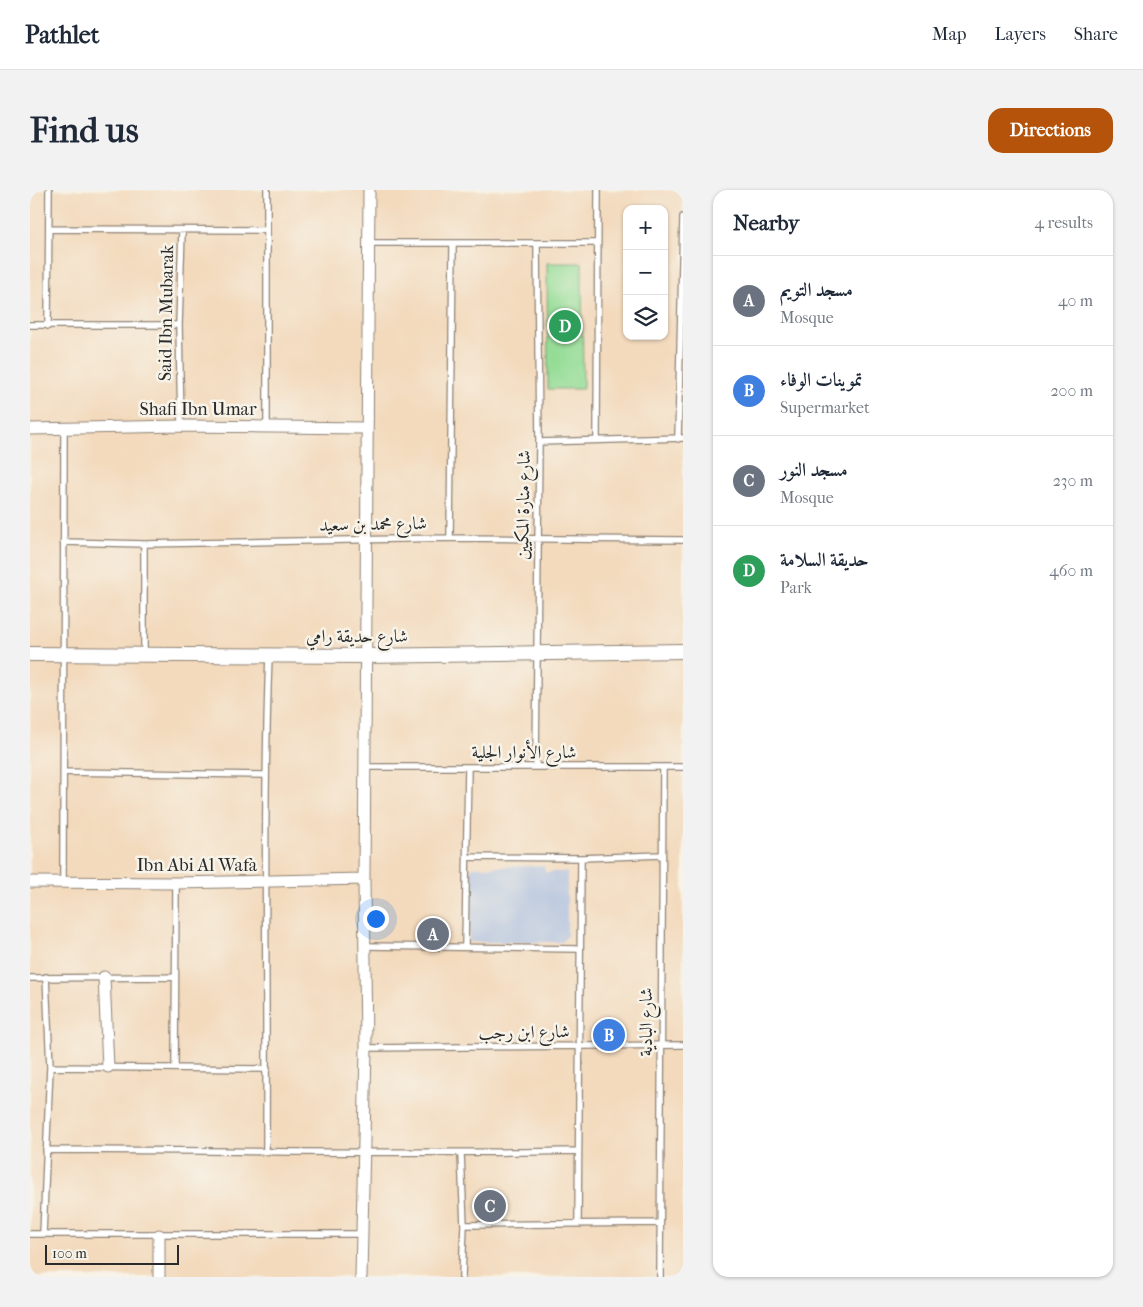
<!DOCTYPE html>
<meta charset="utf-8">
<style>
body{margin:0;font-family:"IM FELL French Canon",Amiri,serif;background:#f2f2f3;color:#1f2937}
.controls{position:absolute;right:15px;top:15px;display:grid;overflow:hidden;border-radius:10px;box-shadow:0 1px 4px #0004}
.controls button{width:45px;height:45px;display:grid;place-items:center;padding:0;border:0;border-bottom:1px solid #e0e1e3;background:#fff;color:#1f2937;font:25px sans-serif}
.scale{position:absolute;left:15px;bottom:12px;width:134px;box-sizing:border-box;padding-left:5px;border:2px solid #2b2b2b;border-top:0;font-size:14px;line-height:18px;white-space:nowrap;color:#2b2b2b;-webkit-text-stroke:4px #f7f3e8;paint-order:stroke}
.you{position:absolute;left:345px;top:728px;width:18px;height:18px;margin:-12px;border:4px solid #fff;border-radius:50%;background:#1a73e8;box-shadow:0 0 0 8px #1a73e833}
.badge{display:grid;place-items:center;width:32px;height:32px;border-radius:50%;background:#b45309;color:#fff;font-size:16px;font-weight:700}
.pin{position:absolute;translate:-50% -50%;border:2px solid #fff;box-shadow:0 1px 5px #0006}
.list{margin:0;padding:0;list-style:none}
h2{display:flex;justify-content:space-between;align-items:center;height:65px;margin:0;padding:0 20px;font-size:21px}
h2 small{font-size:16px;font-weight:400;color:#747a83}
.list li{display:grid;grid-template-columns:32px 1fr auto;gap:15px;align-items:center;box-sizing:border-box;height:90px;padding:0 20px;border-top:1px solid #e0e1e3}
.list b{display:block;font-size:19px;white-space:nowrap}
.list p{margin:0;font-size:16px;white-space:nowrap;color:#747a83}
.list em{font-size:16px;font-style:normal;color:#747a83}
.icon{flex:none;width:28px;height:28px;fill:none;stroke:currentColor;stroke-width:2;stroke-linecap:round;stroke-linejoin:round}
.map{position:relative;flex:none;width:653px;height:1087px;overflow:hidden;border-radius:15px}
header{display:flex;align-items:center;gap:30px;box-sizing:border-box;height:70px;padding:0 25px;background:#fff;border-bottom:1px solid #e0e1e3}
header strong{font-size:24px}
nav{display:flex;gap:28px;margin-inline-start:auto;font-size:18px}
.intro{display:flex;align-items:center;justify-content:space-between;box-sizing:border-box;height:120px;padding:0 30px}
h1{margin:0;font-size:35px}
.button{padding:12px 22px;border-radius:15px;background:#b45309;color:#fff;font-size:18px;font-weight:700}
main{display:flex;gap:30px;padding:0 30px}
aside{flex:1;background:#fff;border-radius:15px;box-shadow:0 1px 4px #0004}
.map>svg:first-child{display:block}
</style>
<header>
<strong>Pathlet</strong>
<nav><a>Map</a><a>Layers</a><a>Share</a></nav>
</header>
<div class="intro"><h1>Find us</h1><a class="button">Directions</a></div>
<main>
<div class="map">
<svg width="653" height="1087" viewBox="0 0 653 1087">
<rect width="100%" height="100%" fill="#f7f3e8"/>
<filter id="ink" filterUnits="userSpaceOnUse"><feTurbulence type="fractalNoise" baseFrequency=".02" numOctaves="2"/><feDisplacementMap in="SourceGraphic" scale="10" xChannelSelector="R" yChannelSelector="G"/><feConvolveMatrix kernelMatrix="1 2 1 2 8 2 1 2 1" color-interpolation-filters="sRGB"/></filter>
<filter id="wash" filterUnits="userSpaceOnUse"><feTurbulence type="fractalNoise" baseFrequency=".0096" numOctaves="4" result="noise"/><feDisplacementMap in="SourceGraphic" scale="20" xChannelSelector="R" yChannelSelector="G"/><feGaussianBlur stdDeviation="1.12" result="paint"/><feColorMatrix in="noise" values="0 0 0 0 0 0 0 0 0 0 0 0 0 0 0 0 0 1.4 0 .05"/><feComposite in="paint" operator="in"/></filter>
<g filter="url(#wash)">
<rect width="100%" height="100%" fill="#f3dabd"/>
<!-- industrial -->
<path fill="#b6c5de" d="M 514,676 L 515,682 L 537,682 L 537,746 L 532,752 L 439,752 L 439,681 L 443,677 Z"/>
<!-- green -->
<path fill="#95dd97" stroke="#608461" d="M 517,73 L 552,73 L 553,199 L 518,199 Z"/>
</g>
<g filter="url(#ink)">
<g fill="none" stroke-linecap="round" stroke-linejoin="round">
<!-- service casing -->
<g stroke="#8f8274" stroke-width="8">
<path id="service" d="M 19,39 L 237,40
M 338,53 L 566,53
M 0,135 L 149,135
M 18,136 L 19,0
M 151,236 L 149,135 L 152,41
M 237,236 L 237,0
M 567,249 L 568,0
M 648,249 L 653,27
M 509,252 L 653,248
M 420,348 L 423,54
M 33,352 L 114,354 L 420,348 L 653,350
M 114,464 L 114,354
M 335,577 L 653,577
M 506,577 L 509,252 L 507,53
M 34,582 L 234,585
M 437,667 L 551,668 L 632,665
M 33,691 L 34,239
M 335,756 L 549,759
M 435,756 L 438,577
M 0,788 L 145,787
M 336,858 L 653,855
M 20,877 L 237,879
M 145,877 L 146,693
M 16,960 C 193,960 370,965 547,961
M 236,960 C 237,795 233,630 239,465
M 431,964 L 434,1035 L 432,1087
M 548,1032 L 551,668
M 434,1035 L 630,1033
M 0,1044 L 331,1044
M 13,1044 L 20,877 L 16,787
M 630,1087 L 633,577"/>
</g>
<!-- minor casing -->
<g stroke="#8f8274" stroke-width="13">
<path id="minor" d="M 0,239 L 151,236 L 337,238
M 0,692 L 146,693 L 334,689
M 74,787 L 78,877
M 129,1087 L 129,1045
M 331,1087 L 336,858 L 334,689 L 339,0"/>
</g>
<!-- tertiary casing -->
<g stroke="#8f8274" stroke-width="16">
<path id="tertiary" d="M 0,464 L 335,466 L 653,461"/>
</g>
<!-- service -->
<use href="#service" stroke="#fff" stroke-width="5.5"/>
<!-- minor -->
<use href="#minor" stroke="#fff" stroke-width="11"/>
<!-- tertiary -->
<use href="#tertiary" stroke="#fff" stroke-width="14"/>
</g>
</g>
<g text-anchor="middle" stroke-width="5" stroke-linejoin="round" paint-order="stroke">
<!-- street labels -->
<g font-size="18" fill="#2b2b2b" stroke="#f7f3e8">
<text transform="translate(136 123) rotate(-89)" y="6">Said Ibn Mubarak</text>
<text x="168" y="225">Shafi Ibn Umar</text>
<text transform="translate(493 315) rotate(-89)" y="6">شارع منارة المكيين</text>
<text transform="translate(343 334) rotate(-1)" y="6">شارع محمد بن سعيد</text>
<text x="327" y="452">شارع حديقة رامي</text>
<text x="494" y="568">شارع الأنوار الجلية</text>
<text x="167" y="681">Ibn Abi Al Wafa</text>
<text transform="translate(616 832) rotate(-90)" y="6">شارع البادية</text>
<text transform="translate(494 842) rotate(-1)" y="6">شارع ابن رجب</text>
</g>
</g>
</svg>
<div class="controls">
<button>+</button>
<button>−</button>
<button><svg class="icon" aria-label="layers" viewBox="0 0 24 24"><path d="M12 4l9 5-9 5-9-5zM3 14l9 5 9-5"/></svg></button>
</div>
<div class="scale">100 m</div>
<div class="you"></div>
<div class="pin badge" style="left:403px;top:744px;background:#6b7280">A</div>
<div class="pin badge" style="left:579px;top:845px;background:#3f7fe0">B</div>
<div class="pin badge" style="left:460px;top:1016px;background:#6b7280">C</div>
<div class="pin badge" style="left:535px;top:136px;background:#2e9e5b">D</div>
</div>
<aside>
<h2>Nearby<small>4 results</small></h2>
<ul class="list">
<li><span class="badge" style="background:#6b7280">A</span><div><b>مسجد التويم</b><p>Mosque</p></div><em>40 m</em></li>
<li><span class="badge" style="background:#3f7fe0">B</span><div><b>تموينات الوفاء</b><p>Supermarket</p></div><em>200 m</em></li>
<li><span class="badge" style="background:#6b7280">C</span><div><b>مسجد النور</b><p>Mosque</p></div><em>230 m</em></li>
<li><span class="badge" style="background:#2e9e5b">D</span><div><b>حديقة السلامة</b><p>Park</p></div><em>460 m</em></li>
</ul>
</aside>
</main>
